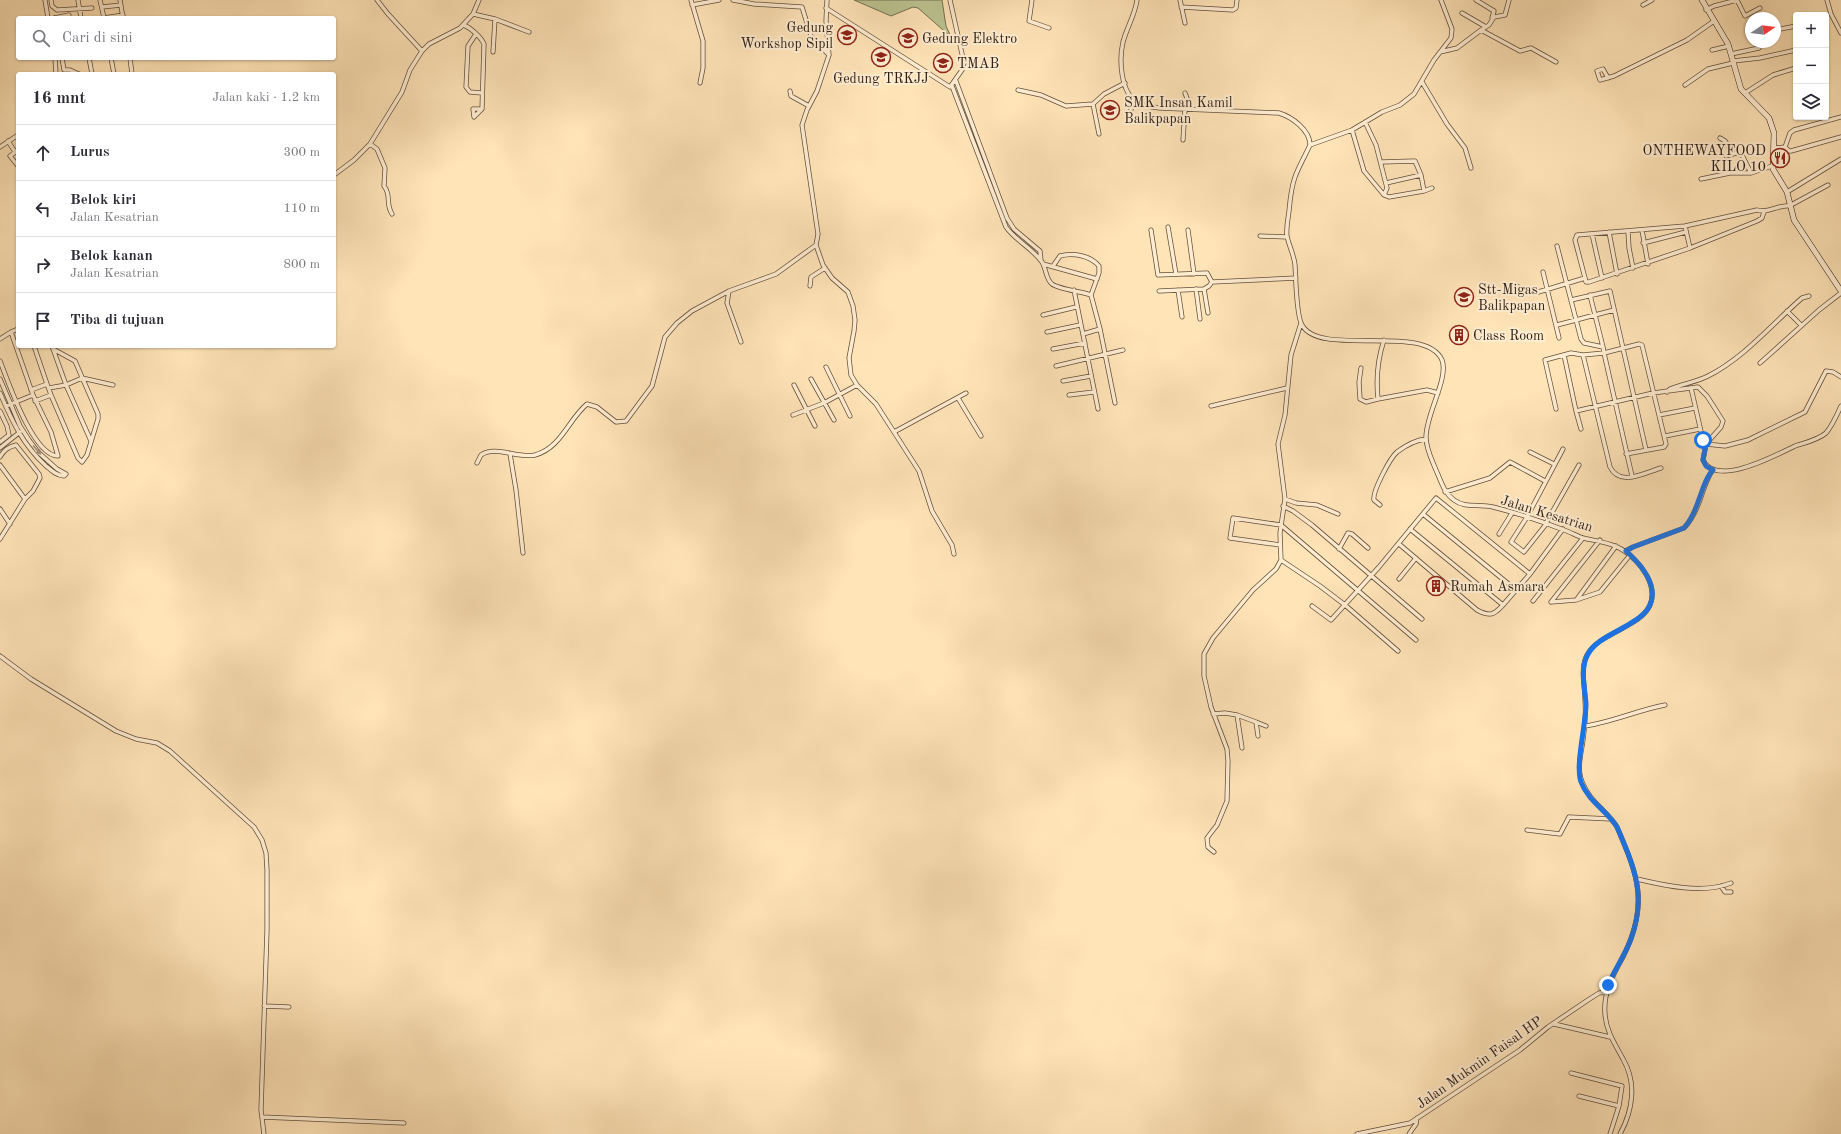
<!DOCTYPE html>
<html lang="id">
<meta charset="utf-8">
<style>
body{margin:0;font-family:"Old Standard TT",serif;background:#f2f2f3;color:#2b2b33}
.controls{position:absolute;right:12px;top:12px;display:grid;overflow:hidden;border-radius:4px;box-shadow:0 1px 3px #0004}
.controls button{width:36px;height:36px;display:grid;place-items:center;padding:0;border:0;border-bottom:1px solid #e1e1e2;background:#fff;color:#2b2b33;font:20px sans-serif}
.compass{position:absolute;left:1745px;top:12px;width:36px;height:36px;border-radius:50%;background:#fff;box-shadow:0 1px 3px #0004;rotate:77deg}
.stop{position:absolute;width:12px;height:12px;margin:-9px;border:3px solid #1a73e8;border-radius:50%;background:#fff}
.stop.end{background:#1a73e8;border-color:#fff;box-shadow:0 1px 4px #0008}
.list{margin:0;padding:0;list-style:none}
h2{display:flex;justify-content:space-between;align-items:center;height:52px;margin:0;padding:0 16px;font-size:17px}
h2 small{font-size:13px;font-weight:400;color:#7c7c81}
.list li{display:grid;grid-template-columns:26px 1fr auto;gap:12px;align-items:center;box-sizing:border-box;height:56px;padding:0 16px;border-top:1px solid #e1e1e2}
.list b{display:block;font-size:15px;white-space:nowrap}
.list p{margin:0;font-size:13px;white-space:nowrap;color:#7c7c81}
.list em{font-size:13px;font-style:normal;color:#7c7c81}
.icon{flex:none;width:22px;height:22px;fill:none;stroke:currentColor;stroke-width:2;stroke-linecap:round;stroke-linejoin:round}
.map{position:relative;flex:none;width:1841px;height:1134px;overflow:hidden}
.search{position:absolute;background:#fff;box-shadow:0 1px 3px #0004;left:16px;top:16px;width:320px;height:44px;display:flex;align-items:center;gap:10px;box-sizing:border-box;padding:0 14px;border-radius:4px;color:#7c7c81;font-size:15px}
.panel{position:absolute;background:#fff;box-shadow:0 1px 3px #0004;left:16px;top:72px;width:320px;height:276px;border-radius:4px}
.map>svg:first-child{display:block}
</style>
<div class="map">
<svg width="1841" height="1134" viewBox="0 0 1841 1134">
<rect width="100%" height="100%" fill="#ffe4b8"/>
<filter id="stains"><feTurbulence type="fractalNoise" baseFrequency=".005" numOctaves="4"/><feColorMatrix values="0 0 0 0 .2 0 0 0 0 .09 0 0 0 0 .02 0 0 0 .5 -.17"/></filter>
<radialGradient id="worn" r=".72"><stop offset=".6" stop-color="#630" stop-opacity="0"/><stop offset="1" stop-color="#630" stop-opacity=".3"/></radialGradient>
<!-- green -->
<path fill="#bcc592" stroke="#747153" d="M 854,0 L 942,0 L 946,26 L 951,37 L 918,8 L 913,7 L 891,16 Z"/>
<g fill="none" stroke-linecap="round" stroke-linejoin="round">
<!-- street casing -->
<g stroke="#624f3d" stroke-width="5">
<path id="street" d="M 45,0 L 48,18
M 51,0 L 52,6 L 57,10 L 92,8
M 78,0 L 81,18
M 100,0 L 104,18
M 120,0 L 123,18
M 377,0 L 388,14 L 422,51
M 691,0 L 703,41 L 703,68 L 700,83
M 733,0 L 754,4 L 802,7 L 811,36 L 829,55
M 1032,0 L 1029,21 L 1049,28
M 1137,0 C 1135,15 1127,27 1123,42 C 1119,59 1120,93 1138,103 C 1144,106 1152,107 1159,108 L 1279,113 C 1292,117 1310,130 1310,145 C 1305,156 1299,166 1295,177 C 1291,188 1290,200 1289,211 C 1288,219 1286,228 1287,236 C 1289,246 1294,255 1295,265 C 1296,279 1296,315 1302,325 C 1320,358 1425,322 1442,360 C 1449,378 1426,414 1426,437 C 1426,449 1432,460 1436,470 C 1441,481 1444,493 1454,500 C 1466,509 1479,503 1493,507 C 1517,513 1541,521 1564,530 C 1570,532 1577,536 1583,538 C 1605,543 1619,543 1636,561 C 1644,569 1651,581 1652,592 C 1655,627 1600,629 1587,655 C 1580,668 1585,686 1585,700 C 1586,713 1585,727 1583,740 C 1581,755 1576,770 1583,784 C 1590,802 1608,811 1617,827 C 1638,876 1649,903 1624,955 C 1614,974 1603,991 1605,1014 C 1606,1031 1615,1044 1623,1059 C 1637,1083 1633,1110 1620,1134
M 1180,0 L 1185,23
M 1476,0 L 1494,11 L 1492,18
M 1737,0 L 1745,16 L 1760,8
M 1827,0 L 1831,14 L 1841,33
M 692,5 L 719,0
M 1643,5 L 1652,0
M 102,7 L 121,5
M 1181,7 L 1233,10 L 1236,8 L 1237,0
M 826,8 L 950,87 L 962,70 L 964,63 L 950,0
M 1706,10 L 1714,6 L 1737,0
M 1462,13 L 1486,27
M 473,14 L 495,19 L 529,32
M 54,18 L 69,15
M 104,18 L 123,15
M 463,25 C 470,27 481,37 484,44 L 482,109 L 474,117 L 473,109 L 482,109
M 1481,30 L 1489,25 L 1494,17 L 1505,15 L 1509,0
M 1775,30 L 1796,26
M 476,34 L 468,46 L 466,87 L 470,92 L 482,93
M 1712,50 L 1729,46
M 493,52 L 495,19
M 1440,52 L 1457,48 L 1481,30 L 1520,51 L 1531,48 L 1556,62
M 1731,54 L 1759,48 L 1758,42
M 55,58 L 56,74
M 62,58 L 64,70 L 70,70 L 79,74
M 89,58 L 92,74
M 111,58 L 114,74
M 130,58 L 132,74
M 1733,61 L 1760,58 L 1796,50
M 1608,78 L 1603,69 L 1597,71 L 1600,80 L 1614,76 L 1687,40 L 1714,21
M 956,81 L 1007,218 L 1014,229 L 1040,251 L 1041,261
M 1422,82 L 1447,124 L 1465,148 L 1471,168
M 1685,85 L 1708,69 L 1733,63
M 952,86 L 1006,227 C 1016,241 1032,248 1042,262 C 1046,268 1046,280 1052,284 C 1058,289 1083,292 1091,295
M 1018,90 L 1041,95 L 1066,106 L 1093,104
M 790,91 L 791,96 L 809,106
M 1185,93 L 1191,109
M 1745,93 L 1773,75 L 1796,68
M 1841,117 L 1794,130 L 1790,133 L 1785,147 L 1789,151 L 1791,151 L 1841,137
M 1128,119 L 1134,100
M 1352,130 L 1364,171 L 1384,195 L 1387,188 L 1376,145 L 1365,122
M 1099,134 L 1093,104 L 1104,94 L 1125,83
M 1720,138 L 1725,141 L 1733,153
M 1183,140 L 1185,109
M 8,141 L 15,152
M 370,144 L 377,149 L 385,168 L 384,186 C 392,196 385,203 392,214
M 1310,145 L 1352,130 L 1382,112 L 1400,105 L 1414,94 L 1434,60 L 1451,38 L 1452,29 L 1441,0
M 0,147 L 18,135
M 1774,148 L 1785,147
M 18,150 L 10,156 L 18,166
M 1726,156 L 1736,153 L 1742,155 L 1751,173
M 1381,162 L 1415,161 L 1421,175
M 334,175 L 354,160 L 370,144 L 402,92 L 410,70 L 422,51 L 429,44 L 460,28 L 473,14 L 479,0
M 1701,179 L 1730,173 L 1751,173 L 1772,166
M 1386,183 L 1421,175 L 1424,191
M 1787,192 L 1841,159
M 1384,195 L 1389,197 L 1424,191 L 1432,188
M 1791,205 L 1828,185
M 1764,212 L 1762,218 L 1757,221 L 1690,248 L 1589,282 L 1586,282 L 1585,278 L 1575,240 L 1577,235 L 1685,226 L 1757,210 C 1769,214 1778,204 1791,206
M 1685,226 L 1690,248
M 1168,227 L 1176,274
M 1151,230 L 1158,275 L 1207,273 L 1212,282 L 1296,278
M 1188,230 L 1194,274
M 1642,230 L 1648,264
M 1628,231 L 1629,248 L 1633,268
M 1609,232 L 1617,274
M 1592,234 L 1602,278
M 1260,236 L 1287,237
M 1643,243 L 1686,232
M 816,245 L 823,265 L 832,278 L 848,292 L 853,306 L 855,320 L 854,331 L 849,358 L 851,375 L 857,385 L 876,404 L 919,471 L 932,511 L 952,545 L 954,554
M 1557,246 L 1581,339 L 1584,343 L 1603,347 L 1604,353 L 1583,355 L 1610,467 C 1620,487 1644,473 1661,468
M 1043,264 L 1097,279
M 1053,266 L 1060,256 C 1073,252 1091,256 1099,266 L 1099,273 L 1091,295 L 1100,329 L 1083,334
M 1543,272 L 1559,338
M 810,286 L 811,277 L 825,268
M 1517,286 L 1525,291 L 1535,293 L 1585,278
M 1196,289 L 1200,319
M 1204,289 L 1208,313
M 1074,290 L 1098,409
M 1178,290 L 1182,317
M 729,291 L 727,303 L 741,342
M 1159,291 L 1204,289 L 1209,286 L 1212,282
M 1590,295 L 1603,347
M 1571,300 L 1610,291 L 1646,450
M 1787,311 L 1801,325
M 1043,315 L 1076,307
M 1557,325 L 1614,310
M 18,329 L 11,332 L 33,395
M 1100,329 L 1115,403
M 1047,332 L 1080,325
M 0,339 L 11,332
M 1384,340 C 1378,358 1376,380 1378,399 L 1427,390 L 1438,393
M 34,346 L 47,384
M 52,346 L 66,385 L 91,441
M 1053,349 L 1085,343
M 1564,355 L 1576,411
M 0,361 C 8,381 33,456 58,456 L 51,432 L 33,395 L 6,406
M 1760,363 L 1819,310 L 1841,293
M 1056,366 L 1123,350
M 826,367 L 850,416
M 1361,368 L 1359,382 L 1360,399 L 1366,402 L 1378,399
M 82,378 L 113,385
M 0,379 L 20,426 L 29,440 L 38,452 L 57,469 L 66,474 L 64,476 C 56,475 52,471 46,466 C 23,445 12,421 0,393
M 811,379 L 834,420
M 1063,381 L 1091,376
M 794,385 L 815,426
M 49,388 L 66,385 L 82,378
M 1691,388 L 1703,440 L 1706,444 L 1725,446 L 1748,440 L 1805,412 L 1826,371 L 1833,372 L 1841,377
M 31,390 L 47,384 L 51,395 L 35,401
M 1667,392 L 1670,389 C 1682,384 1696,382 1708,376 C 1744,358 1772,324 1802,298 L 1809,296
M 51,395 L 78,458 L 82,462 L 87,455 L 98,419 L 98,414 L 75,361 L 53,349
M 1069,395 L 1094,392
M 958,398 L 981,436
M 1211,406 L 1287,388
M 1556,409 L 1545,360 L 1571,353 L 1583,355
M 0,411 L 7,426 L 9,435 L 0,442
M 793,415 L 824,403 L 857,385
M 1659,415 L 1695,408
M 1581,429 L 1576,411 L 1653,393 L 1698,387 L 1707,396 L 1723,421 L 1721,427 L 1706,444 L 1703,460 C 1716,488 1776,455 1795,446 C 1804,443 1818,440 1826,433 C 1832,426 1837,415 1841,406
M 894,432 L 966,393
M 1665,436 L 1700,429
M 0,448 L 20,432
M 1530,452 L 1554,464
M 510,454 L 516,490 L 523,553
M 1626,454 L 1664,447 L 1666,444 L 1642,345 L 1639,344 L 1604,353 L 1632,476
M 0,457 C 4,450 8,447 16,445 L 39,474 L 40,478 L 33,491 L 25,499 L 0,465
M 477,463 L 481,455 C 496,445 518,459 535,455 C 561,448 568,420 587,404 L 597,407 L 616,422 L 626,421 L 652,386 L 665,337 L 677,323 L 692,311 L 729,291 L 776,274 L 816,245 L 818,234 L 802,125 L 807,110 L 817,91 L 829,55 L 826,21 L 827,0
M 1445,492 L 1490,478 L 1510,462 L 1545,481
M 1285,499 L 1296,503 L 1317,505 L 1338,514
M 1380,505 L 1374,500 C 1372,492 1390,458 1397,452 C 1405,446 1416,440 1426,439
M 1283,506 L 1293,511 L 1312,525 L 1422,619
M 0,509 L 10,524
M 1546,523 L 1579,465
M 1547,523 L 1524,552 L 1511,542 L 1527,517 L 1563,449
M 1410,529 L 1503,605 L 1516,590 L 1423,514
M 1499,534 L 1512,513
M 0,539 L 25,499
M 1399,544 L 1477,610 C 1490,617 1494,615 1503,605
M 1280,545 L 1230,538 L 1233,518 L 1281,525 L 1416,640
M 1339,549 L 1348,533 L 1352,534 L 1368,548
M 1625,551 L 1633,547 L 1684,528 C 1694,518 1699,504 1703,491 C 1706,484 1708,476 1713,470
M 1281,560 L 1320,586 L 1345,605 L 1398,651
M 1530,574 L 1563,529
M 1399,579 L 1416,558
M 1577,599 L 1616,546
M 1533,601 L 1583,538
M 1551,602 L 1576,600 L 1600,592 L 1630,555
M 1551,602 L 1600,540
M 1312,606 L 1331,620 L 1379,567 L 1436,498 L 1530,574 L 1516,590
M 0,656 L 31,679 L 116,731 L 136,739 L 157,743 L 170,751 L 254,827 L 262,840 L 266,853 L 267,870 L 267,930 L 261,1110 L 264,1134
M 1213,714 L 1225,713 L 1237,715 L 1242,748
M 1237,715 L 1256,722 L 1258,736
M 1256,722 L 1266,726
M 1585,726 C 1613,722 1638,710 1665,705
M 1527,830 L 1560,834 L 1569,817 L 1611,819
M 1214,852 L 1208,847 L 1207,838 L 1217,825 L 1227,801 L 1228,761 L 1227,749 L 1211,707 L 1204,676 L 1204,654 L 1213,638 L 1253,590 L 1276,569 L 1281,560 L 1280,533 L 1285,499 L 1278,444 L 1285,415 L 1291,355 L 1301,323
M 1637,879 C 1666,886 1703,894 1731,883
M 1721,886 L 1725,892 L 1731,892
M 264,1006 L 289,1007
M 1554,1024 L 1610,1037
M 1571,1073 L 1622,1086 L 1619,1106 L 1610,1134
M 1579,1096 L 1619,1106
M 262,1117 L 404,1123
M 1357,1134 L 1410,1123 L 1520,1050 L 1548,1027 L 1588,1000 L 1599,993 L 1607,992
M 1409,1134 L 1416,1124 L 1417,1118"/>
</g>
<!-- secondary casing -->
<g stroke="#2d1d14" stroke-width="6">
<path id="secondary" d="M 1702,0 L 1728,44 L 1741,89 L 1769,118 L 1774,133 L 1773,169 L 1787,192 L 1794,220 L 1841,291"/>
</g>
<!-- street -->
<use href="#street" stroke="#ffedd1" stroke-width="3.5"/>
<!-- secondary -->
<use href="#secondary" stroke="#ffedd1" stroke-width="5"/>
</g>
<!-- one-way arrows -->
<defs><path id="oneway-solid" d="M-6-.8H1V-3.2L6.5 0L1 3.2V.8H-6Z"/></defs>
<use fill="#a08f7c" href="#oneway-solid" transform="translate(37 450) rotate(48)"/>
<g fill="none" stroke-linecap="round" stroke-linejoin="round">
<!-- route -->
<path stroke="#1a73e8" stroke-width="5" d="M 1608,985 C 1615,969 1625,955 1631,939 C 1647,895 1634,867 1617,827 C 1607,811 1588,801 1581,782 C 1575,765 1586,725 1586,704 C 1585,689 1580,670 1587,656 C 1600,627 1662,626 1651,585 C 1647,572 1636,560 1626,551 L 1633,547 L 1684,528 C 1699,512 1701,482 1713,470 L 1706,466 L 1703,460 L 1706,444 L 1703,440"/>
</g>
<!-- icons -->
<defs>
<g id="university-ring" transform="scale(1)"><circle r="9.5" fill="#ffedd1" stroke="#8f2418" stroke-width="1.5"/><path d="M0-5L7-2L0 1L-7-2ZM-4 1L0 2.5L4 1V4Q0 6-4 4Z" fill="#8f2418"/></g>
<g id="school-ring" transform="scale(1)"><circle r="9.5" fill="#ffedd1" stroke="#8f2418" stroke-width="1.5"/><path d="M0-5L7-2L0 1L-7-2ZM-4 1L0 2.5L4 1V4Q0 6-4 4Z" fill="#8f2418"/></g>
<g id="restaurant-ring" transform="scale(1)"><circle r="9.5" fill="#ffedd1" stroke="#8f2418" stroke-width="1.5"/><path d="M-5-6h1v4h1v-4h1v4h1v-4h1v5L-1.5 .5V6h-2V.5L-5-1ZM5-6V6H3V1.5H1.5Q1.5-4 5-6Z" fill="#8f2418"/></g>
<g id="building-ring" transform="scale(1)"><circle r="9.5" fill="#ffedd1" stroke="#8f2418" stroke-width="1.5"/><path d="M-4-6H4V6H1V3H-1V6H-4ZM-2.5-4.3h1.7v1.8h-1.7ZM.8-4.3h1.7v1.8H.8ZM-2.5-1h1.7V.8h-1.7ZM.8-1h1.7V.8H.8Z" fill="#8f2418"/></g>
</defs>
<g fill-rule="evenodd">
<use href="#university-ring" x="847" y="35"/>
<use href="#university-ring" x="908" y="38"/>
<use href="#university-ring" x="881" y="57"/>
<use href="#university-ring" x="943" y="63"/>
<use href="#school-ring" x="1110" y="110"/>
<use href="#restaurant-ring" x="1780" y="158"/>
<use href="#university-ring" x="1464" y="297"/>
<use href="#building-ring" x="1459" y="335"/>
<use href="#building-ring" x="1436" y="586"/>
</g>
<g text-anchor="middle" stroke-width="4" stroke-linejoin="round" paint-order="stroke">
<!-- poi labels -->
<g font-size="14" fill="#2d1d14" stroke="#ffedd1" text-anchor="start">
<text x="833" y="32" text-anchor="end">Gedung<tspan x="833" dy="16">Workshop Sipil</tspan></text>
<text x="922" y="43">Gedung Elektro</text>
<text x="957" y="68">TMAB</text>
<text x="881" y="83" text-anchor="middle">Gedung TRKJJ</text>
<text x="1124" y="107">SMK Insan Kamil<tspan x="1124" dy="16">Balikpapan</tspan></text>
<text x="1766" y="155" text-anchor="end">ONTHEWAYFOOD<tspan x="1766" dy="16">KILO 10</tspan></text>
<text x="1478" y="294">Stt-Migas<tspan x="1478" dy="16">Balikpapan</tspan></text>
<text x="1473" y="340">Class Room</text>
<text x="1450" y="591">Rumah Asmara</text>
</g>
<!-- street labels -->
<g font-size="14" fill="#2d1d14" stroke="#ffedd1">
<text transform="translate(1547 513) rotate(17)" y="5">Jalan Kesatrian</text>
<text transform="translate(1479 1062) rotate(-35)" y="5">Jalan Mukmin Faisal HP</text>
</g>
</g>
<rect width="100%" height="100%" filter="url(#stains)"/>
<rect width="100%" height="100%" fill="url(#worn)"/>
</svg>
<div class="controls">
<button>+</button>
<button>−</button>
<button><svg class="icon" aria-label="layers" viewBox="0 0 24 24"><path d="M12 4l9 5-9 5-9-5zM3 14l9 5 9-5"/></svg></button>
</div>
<svg class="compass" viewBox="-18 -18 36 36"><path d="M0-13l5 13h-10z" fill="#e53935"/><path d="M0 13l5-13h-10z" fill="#7c7c81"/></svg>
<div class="stop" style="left:1703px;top:440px"></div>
<div class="stop end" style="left:1608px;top:985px"></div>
<div class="search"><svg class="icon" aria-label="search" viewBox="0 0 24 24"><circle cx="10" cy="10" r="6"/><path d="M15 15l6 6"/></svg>Cari di sini</div>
<section class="panel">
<h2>16 mnt<small>Jalan kaki · 1.2 km</small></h2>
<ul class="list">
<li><svg class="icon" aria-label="ahead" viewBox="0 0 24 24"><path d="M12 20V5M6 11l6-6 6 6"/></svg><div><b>Lurus</b></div><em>300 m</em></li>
<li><svg class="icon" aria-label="left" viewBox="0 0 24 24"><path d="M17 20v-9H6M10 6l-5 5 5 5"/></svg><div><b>Belok kiri</b><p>Jalan Kesatrian</p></div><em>110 m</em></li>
<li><svg class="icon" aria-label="right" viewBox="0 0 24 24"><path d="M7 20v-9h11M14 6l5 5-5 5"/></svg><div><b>Belok kanan</b><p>Jalan Kesatrian</p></div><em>800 m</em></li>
<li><svg class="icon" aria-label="arrive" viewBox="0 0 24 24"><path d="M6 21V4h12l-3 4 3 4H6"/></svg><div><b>Tiba di tujuan</b></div></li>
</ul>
</section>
</div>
